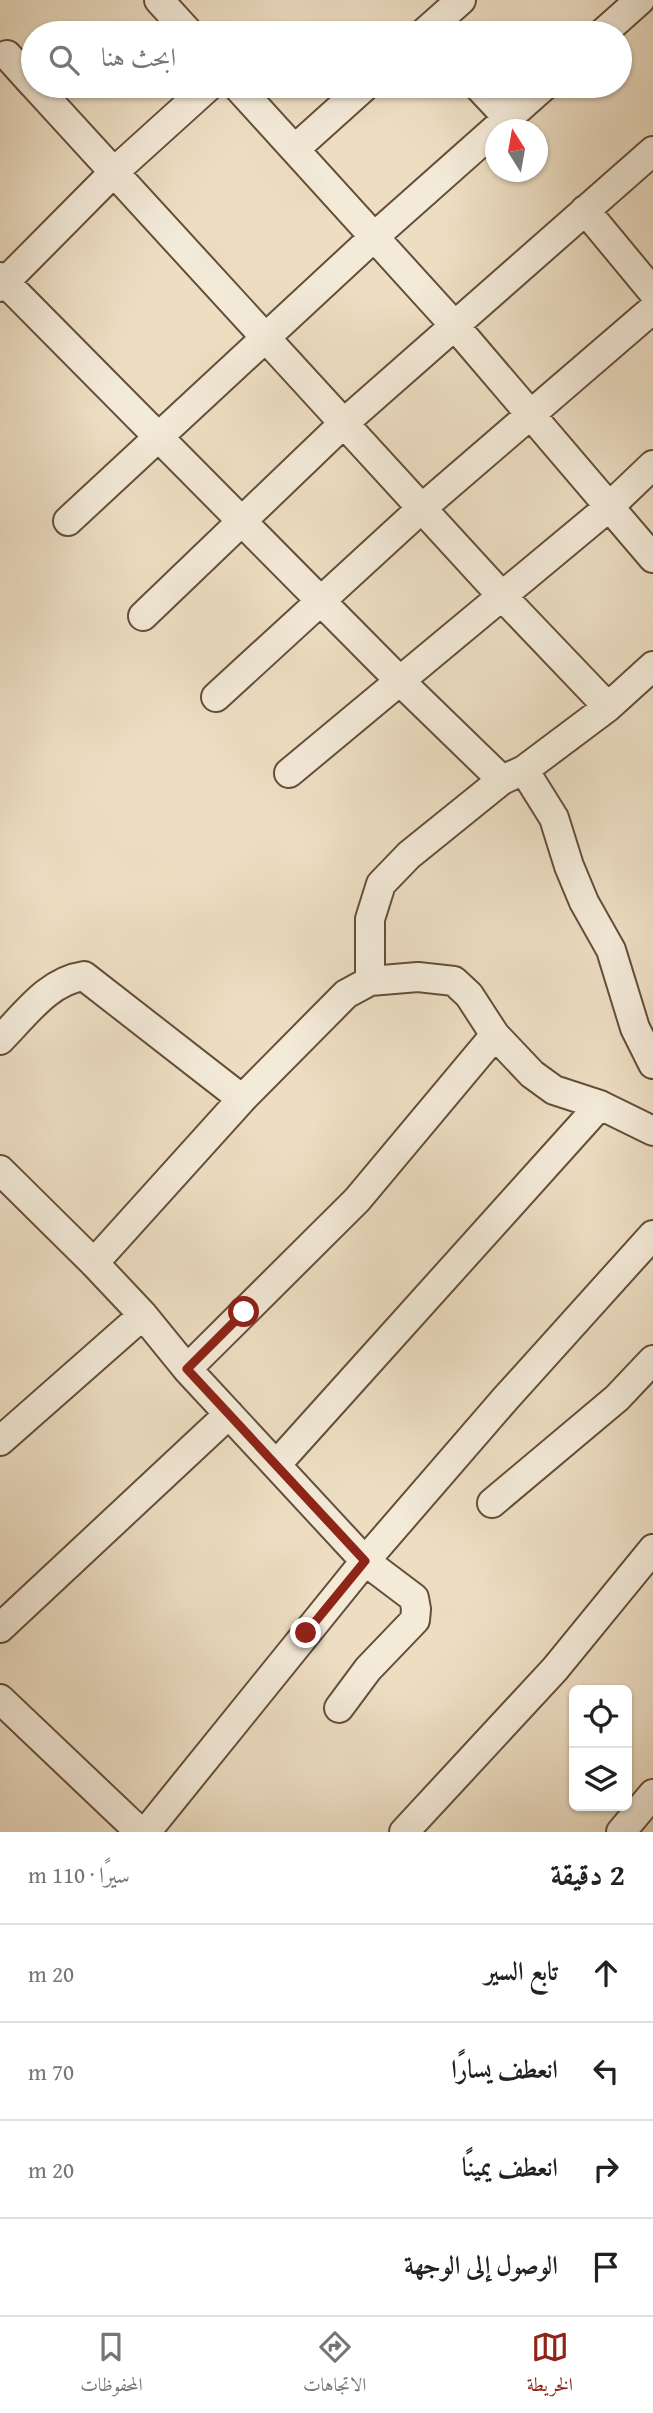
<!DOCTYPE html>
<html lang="ar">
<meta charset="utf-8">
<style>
body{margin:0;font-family:"Gentium Book Plus",Amiri,serif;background:#f2f2f2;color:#222;direction:rtl}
.controls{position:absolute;right:21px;bottom:21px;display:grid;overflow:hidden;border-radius:10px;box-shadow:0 2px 5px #0004}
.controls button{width:63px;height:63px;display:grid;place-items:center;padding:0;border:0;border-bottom:2px solid #e0e0e0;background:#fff;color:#222;font:35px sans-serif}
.compass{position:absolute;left:485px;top:119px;width:63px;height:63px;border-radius:50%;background:#fff;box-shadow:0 2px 5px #0004;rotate:349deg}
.stop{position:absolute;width:21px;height:21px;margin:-16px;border:5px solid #8f2418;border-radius:50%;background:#fff}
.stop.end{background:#8f2418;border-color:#fff;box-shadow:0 2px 7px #0008}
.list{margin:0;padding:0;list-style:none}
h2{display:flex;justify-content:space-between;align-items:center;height:91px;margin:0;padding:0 28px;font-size:30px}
h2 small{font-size:23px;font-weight:400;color:#767676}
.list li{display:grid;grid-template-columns:46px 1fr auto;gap:21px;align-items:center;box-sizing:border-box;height:98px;padding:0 28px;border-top:2px solid #e0e0e0}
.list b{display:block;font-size:26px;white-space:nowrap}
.list em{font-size:23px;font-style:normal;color:#767676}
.icon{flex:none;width:38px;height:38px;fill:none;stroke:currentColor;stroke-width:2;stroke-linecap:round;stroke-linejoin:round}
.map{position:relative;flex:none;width:653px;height:1832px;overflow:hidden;direction:ltr}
.search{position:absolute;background:#fff;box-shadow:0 2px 5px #0004;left:21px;right:21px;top:21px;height:77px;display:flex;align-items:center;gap:18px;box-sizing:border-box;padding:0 24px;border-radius:38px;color:#767676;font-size:26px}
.sheet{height:483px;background:#fff}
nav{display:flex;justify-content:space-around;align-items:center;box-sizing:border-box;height:98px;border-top:2px solid #e0e0e0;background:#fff;font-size:19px;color:#767676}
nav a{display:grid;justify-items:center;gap:4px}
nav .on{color:#8f2418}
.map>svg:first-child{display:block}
</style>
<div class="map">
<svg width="653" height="1832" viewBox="0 0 653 1832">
<rect width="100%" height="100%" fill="#eddec3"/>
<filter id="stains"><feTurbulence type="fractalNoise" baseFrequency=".00286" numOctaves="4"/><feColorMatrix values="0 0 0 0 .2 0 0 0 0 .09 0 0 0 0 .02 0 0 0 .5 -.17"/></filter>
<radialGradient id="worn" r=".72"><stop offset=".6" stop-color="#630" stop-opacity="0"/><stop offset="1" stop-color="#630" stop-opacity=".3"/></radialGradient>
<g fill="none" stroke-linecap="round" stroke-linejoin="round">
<!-- street casing -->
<g stroke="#654e39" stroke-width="32">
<path id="street" d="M 159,0 L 189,33
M 424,33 L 461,0
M 603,33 L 640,0
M 7,55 L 33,84
M 35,86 L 502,596 L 608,707
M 237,86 L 455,326 L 653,558
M 478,86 L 508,118
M 295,149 L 365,86
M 585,210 L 653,292
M 0,277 L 400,681 L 502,780
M 0,287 L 114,172 L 209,86
M 68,521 L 374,237 L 544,86
M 143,616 L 344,423 L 653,151
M 216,697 L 422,508 L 653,309
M 524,770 L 554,818 L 569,866 L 584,902 L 611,950 L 635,1028 L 653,1064
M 289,773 L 609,507 L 653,465
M 370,981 L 370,919 L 381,884 L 409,855 L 502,780 L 524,770 L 608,707 L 653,666
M 0,1040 C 25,1015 48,981 84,976 L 242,1099
M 0,1170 L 94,1263 L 143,1315 L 187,1369 L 365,1561 L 414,1598 L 416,1609 L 415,1620 L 368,1669 L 339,1708
M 94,1263 L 242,1099 L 346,994 L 370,981 L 418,977 L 454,981 L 469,995 L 495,1035 L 532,1074 L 554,1090 L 600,1105 L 653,1131
M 187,1369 L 357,1200 L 495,1035
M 0,1441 L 143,1315
M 276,1465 L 600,1105
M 492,1503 L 617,1398 L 653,1360
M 0,1628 L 229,1414
M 0,1699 L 140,1832
M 146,1832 L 365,1561 L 506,1398 L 653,1235
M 404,1832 L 555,1669 L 653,1549
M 621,1832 L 653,1794"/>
</g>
<!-- street -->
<use href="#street" stroke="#f3ead8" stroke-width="28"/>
</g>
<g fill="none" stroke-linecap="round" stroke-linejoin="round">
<!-- route -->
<path stroke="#8f2418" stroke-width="9" d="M 244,1312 L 187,1369 L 365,1561 L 306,1633"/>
</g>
<rect width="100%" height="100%" filter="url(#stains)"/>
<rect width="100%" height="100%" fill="url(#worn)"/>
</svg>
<div class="controls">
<button><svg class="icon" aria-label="locate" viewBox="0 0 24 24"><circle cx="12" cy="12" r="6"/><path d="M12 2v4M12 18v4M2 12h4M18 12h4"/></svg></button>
<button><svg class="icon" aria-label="layers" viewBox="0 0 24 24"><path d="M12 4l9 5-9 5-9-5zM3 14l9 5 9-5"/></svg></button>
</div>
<svg class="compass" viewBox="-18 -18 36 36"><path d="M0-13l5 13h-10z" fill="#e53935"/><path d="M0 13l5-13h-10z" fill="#767676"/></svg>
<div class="stop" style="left:244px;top:1312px"></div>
<div class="stop end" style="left:306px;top:1633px"></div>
<div class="search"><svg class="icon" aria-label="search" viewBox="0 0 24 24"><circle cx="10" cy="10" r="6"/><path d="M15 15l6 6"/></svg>ابحث هنا</div>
</div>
<section class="sheet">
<h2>2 دقيقة<small>سيرًا · 110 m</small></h2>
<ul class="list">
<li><svg class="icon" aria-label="ahead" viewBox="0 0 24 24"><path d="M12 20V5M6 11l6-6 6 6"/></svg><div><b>تابع السير</b></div><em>20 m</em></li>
<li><svg class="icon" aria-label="left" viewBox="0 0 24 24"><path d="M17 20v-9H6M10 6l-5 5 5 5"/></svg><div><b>انعطف يسارًا</b></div><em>70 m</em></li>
<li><svg class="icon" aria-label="right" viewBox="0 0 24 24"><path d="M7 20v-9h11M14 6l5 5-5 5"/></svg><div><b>انعطف يمينًا</b></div><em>20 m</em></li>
<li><svg class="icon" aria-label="arrive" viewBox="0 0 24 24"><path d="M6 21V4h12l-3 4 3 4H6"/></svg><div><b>الوصول إلى الوجهة</b></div></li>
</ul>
</section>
<nav>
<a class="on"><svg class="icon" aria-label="map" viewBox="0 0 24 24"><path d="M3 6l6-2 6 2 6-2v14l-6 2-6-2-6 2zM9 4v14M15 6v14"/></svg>الخريطة</a>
<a><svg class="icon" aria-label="directions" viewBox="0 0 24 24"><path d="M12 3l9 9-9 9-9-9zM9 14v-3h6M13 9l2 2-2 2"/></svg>الاتجاهات</a>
<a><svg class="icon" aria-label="saved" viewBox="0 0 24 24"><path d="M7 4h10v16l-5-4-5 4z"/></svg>المحفوظات</a>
</nav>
